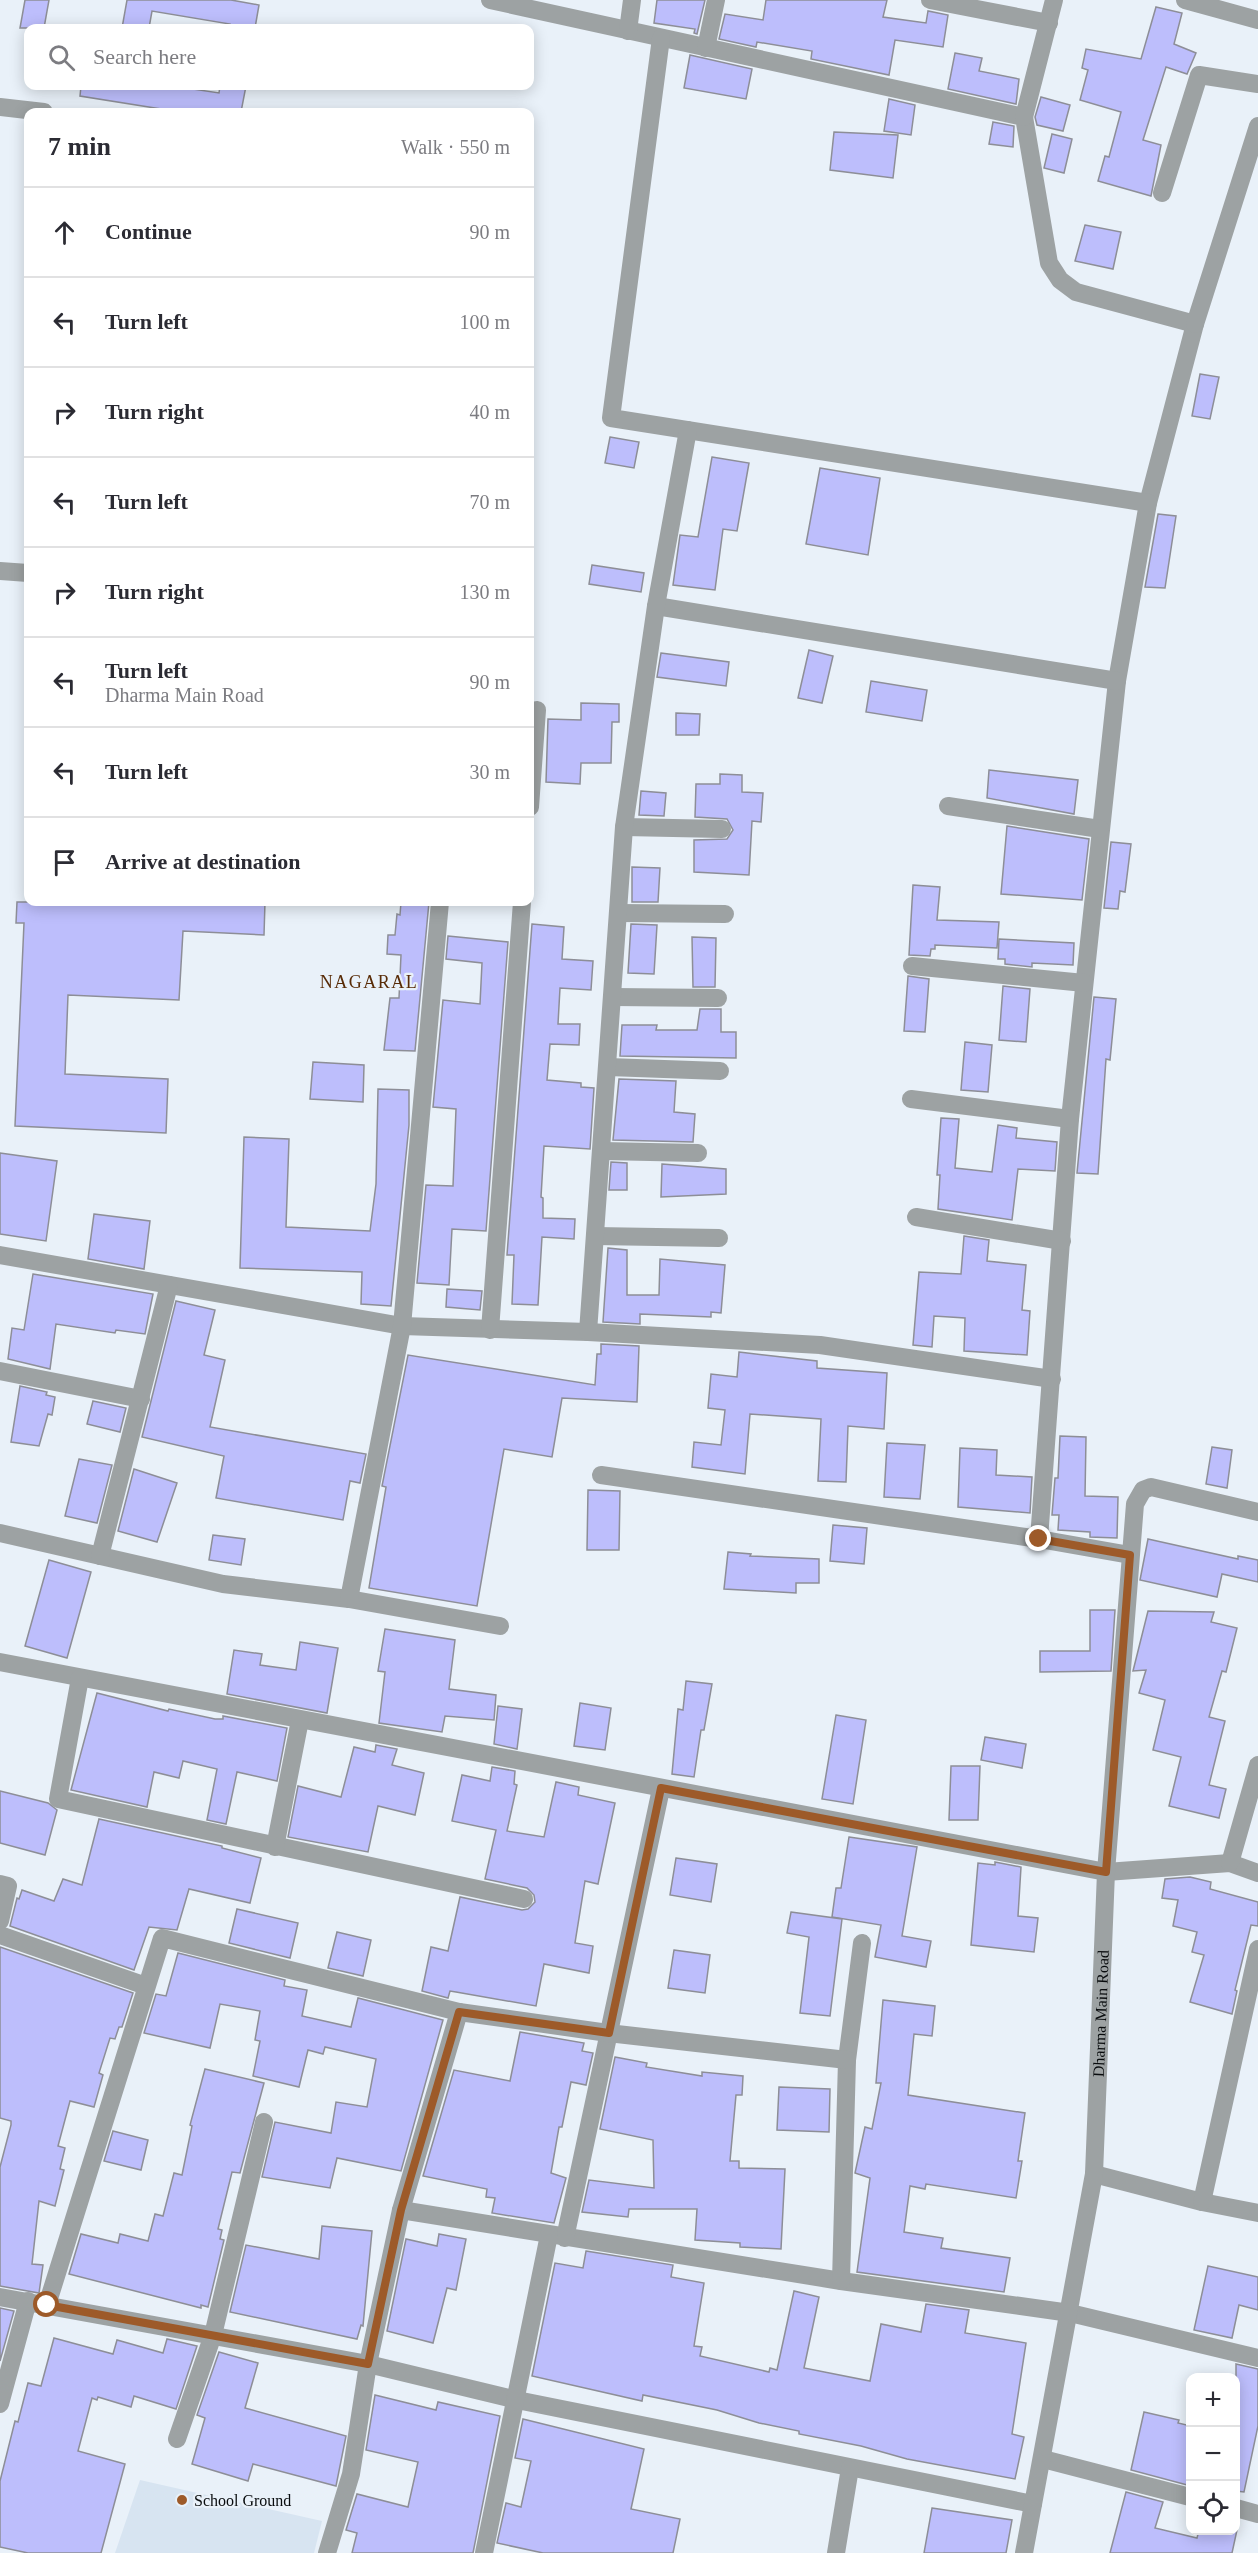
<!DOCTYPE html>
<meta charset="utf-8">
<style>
body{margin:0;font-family:"Times New Roman",serif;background:#f2f2f3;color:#2b2b33}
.controls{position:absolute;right:18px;bottom:18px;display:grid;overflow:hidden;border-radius:12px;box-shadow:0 3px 15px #0003}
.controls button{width:54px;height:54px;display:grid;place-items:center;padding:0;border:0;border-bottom:2px solid #e1e1e2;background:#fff;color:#2b2b33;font:30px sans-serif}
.stop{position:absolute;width:18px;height:18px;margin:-14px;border:4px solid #9d5a29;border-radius:50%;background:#fff}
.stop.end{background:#9d5a29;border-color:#fff;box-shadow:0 2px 6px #0008}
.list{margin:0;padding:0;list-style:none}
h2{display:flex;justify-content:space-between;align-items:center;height:78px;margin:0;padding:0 24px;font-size:26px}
h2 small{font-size:20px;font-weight:400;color:#7c7c81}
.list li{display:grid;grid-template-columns:39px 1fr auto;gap:18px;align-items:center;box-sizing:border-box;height:90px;padding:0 24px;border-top:2px solid #e1e1e2}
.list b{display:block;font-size:22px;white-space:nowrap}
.list p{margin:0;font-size:20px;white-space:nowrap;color:#7c7c81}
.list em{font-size:20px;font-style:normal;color:#7c7c81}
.icon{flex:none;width:33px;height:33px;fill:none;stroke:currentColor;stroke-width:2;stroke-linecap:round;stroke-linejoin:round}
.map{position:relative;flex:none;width:1258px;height:2553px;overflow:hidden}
.search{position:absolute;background:#fff;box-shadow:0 3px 15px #0003;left:24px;top:24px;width:510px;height:66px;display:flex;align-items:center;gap:15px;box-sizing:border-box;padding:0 21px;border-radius:12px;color:#7c7c81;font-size:22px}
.panel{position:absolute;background:#fff;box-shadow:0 3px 15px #0003;left:24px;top:108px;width:510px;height:798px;border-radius:12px}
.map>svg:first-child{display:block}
</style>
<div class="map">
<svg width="1258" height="2553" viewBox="0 0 1258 2553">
<rect width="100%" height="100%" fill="#e9f1f9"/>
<!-- built -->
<polygon fill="#d7e4f1" points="140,2480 322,2521 314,2553 115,2553"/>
<!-- building -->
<g fill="#bdbefc" stroke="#8d8e97" stroke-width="1.5">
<polygon points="25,0 49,0 44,28 20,28"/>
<polygon points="127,0 231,0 259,5 255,28 229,28 230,24 152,11 149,28 122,28"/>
<polygon points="657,0 705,0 697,34 694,33 695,29 654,23"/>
<polygon points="766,0 887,0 883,17 926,23 928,11 948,15 943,47 895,40 889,75 811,59 812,51 757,42 756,47 719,39 725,14 763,20"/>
<polygon points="1156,7 1182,13 1174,44 1196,53 1187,74 1166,67 1143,140 1161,145 1151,196 1098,181 1105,156 1109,157 1121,112 1080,100 1088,70 1082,68 1086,49 1141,59"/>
<polygon points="955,53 982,58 979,71 1019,79 1016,104 948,89"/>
<polygon points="690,55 752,69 746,99 684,88"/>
<polygon points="81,86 173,86 219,93 220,86 246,86 241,112 180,112 80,96"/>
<polygon points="1041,97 1070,105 1063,131 1037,125 1035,117"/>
<polygon points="889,99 915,105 911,135 884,131"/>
<polygon points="993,122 1014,126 1013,147 989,144"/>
<polygon points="834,132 898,135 893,178 830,170"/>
<polygon points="1052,134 1072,139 1064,173 1044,168"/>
<polygon points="1085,225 1121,232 1113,269 1075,261"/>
<polygon points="1200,374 1219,377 1210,419 1192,416"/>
<polygon points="610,437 639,442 634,468 605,463"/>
<polygon points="712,457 749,463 737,531 723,529 715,590 673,585 680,535 698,537"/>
<polygon points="820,468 880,478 868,555 806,544"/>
<polygon points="1158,514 1176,516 1165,588 1145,587"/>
<polygon points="592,565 644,573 641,592 589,584"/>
<polygon points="809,650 833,656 822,703 798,698"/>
<polygon points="661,653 729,662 726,686 657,677"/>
<polygon points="871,681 927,690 922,721 866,712"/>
<polygon points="581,703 619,704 619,722 612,722 611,763 581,763 580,784 546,782 548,719 581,720"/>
<polygon points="676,713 700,714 699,735 676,735"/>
<polygon points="989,770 1078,780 1074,814 987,798"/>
<polygon points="720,774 742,775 742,792 763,793 761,822 752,821 749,875 694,872 694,840 727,839 733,830 727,819 695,817 696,784 720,784"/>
<polygon points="641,791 666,793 664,816 639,815"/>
<polygon points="1007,826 1089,839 1082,900 1001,894"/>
<polygon points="1111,842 1131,844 1125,892 1120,891 1118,909 1104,908"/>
<polygon points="632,867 660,868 658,902 632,902"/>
<polygon points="913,885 940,887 937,920 999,922 997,948 935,945 935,949 931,949 930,956 909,955"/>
<polygon points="17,902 265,902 264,935 183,931 179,1000 68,995 65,1074 168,1079 166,1133 15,1126 24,923 16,923"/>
<polygon points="401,902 429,902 415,1051 384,1050 390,998 399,998 401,955 387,954 388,935 395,935 397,914 400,915"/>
<polygon points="532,924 564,927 562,959 593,961 591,990 560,988 558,1024 580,1024 579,1045 550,1044 547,1080 581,1083 581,1087 594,1088 590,1149 544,1146 541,1197 543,1198 543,1218 575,1219 574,1239 542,1237 538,1305 512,1304 514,1255 507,1255"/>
<polygon points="631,924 657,925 654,974 628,973"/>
<polygon points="448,936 508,942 486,1231 452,1229 449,1285 417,1283 426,1185 453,1186 456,1109 433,1107 443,1000 480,1004 482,963 446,959"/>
<polygon points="692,937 716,938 715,987 693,987"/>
<polygon points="999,939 1074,943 1073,965 1032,963 1032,967 1005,964 1005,959 998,959"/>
<polygon points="908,976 929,979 925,1032 904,1031"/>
<polygon points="1003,986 1030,989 1026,1042 999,1040"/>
<polygon points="1094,997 1116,999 1110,1060 1106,1059 1098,1174 1077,1173"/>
<polygon points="700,1009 721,1009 721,1032 736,1032 736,1058 620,1056 622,1025 657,1025 656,1030 697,1030"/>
<polygon points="965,1042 992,1045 988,1092 961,1090"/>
<polygon points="313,1062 364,1065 363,1102 310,1099"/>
<polygon points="619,1079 676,1081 674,1112 695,1114 693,1142 613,1140"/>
<polygon points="378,1089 409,1090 409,1125 391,1306 361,1304 362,1272 240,1268 244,1137 289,1139 286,1227 370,1231 376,1184"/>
<polygon points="941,1118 959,1119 955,1168 992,1172 998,1125 1017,1128 1016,1138 1057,1142 1055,1171 1018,1169 1012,1220 938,1209 940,1175 937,1175"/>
<polygon points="0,1153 57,1161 46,1241 0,1234"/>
<polygon points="611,1162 627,1163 627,1190 609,1190"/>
<polygon points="662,1164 726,1169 726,1194 661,1197"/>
<polygon points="94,1214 150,1221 144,1269 88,1259"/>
<polygon points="964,1236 989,1240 987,1261 1026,1265 1022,1310 1030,1311 1027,1355 964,1351 965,1318 934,1316 932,1347 913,1345 919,1272 961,1274"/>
<polygon points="608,1248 627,1250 627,1295 659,1295 660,1259 725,1265 721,1313 711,1312 711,1317 640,1314 640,1324 603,1322"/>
<polygon points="33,1274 153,1294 145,1334 116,1330 115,1333 56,1324 50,1369 8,1359 12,1328 24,1330"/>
<polygon points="447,1289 482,1291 480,1310 446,1307"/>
<polygon points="176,1301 215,1310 204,1355 225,1360 210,1427 366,1454 360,1483 350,1481 343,1520 216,1498 224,1456 142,1437"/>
<polygon points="601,1344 639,1346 637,1402 562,1398 552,1457 504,1449 477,1606 369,1588 386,1487 382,1486 408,1355 595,1385 597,1354 601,1354"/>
<polygon points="739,1352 817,1361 817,1368 887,1373 884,1429 848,1426 846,1482 818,1481 821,1419 750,1414 745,1474 692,1467 694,1442 721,1445 725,1410 708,1408 711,1374 737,1377"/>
<polygon points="20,1386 47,1392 46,1395 55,1397 52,1415 48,1414 39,1446 11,1442"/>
<polygon points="93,1401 126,1408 120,1432 87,1424"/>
<polygon points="1060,1436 1086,1437 1085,1496 1118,1497 1117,1538 1090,1537 1090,1532 1058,1530 1059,1515 1052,1515 1055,1478 1058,1478"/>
<polygon points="887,1443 925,1445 920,1499 884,1497"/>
<polygon points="1212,1447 1232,1450 1227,1488 1206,1484"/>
<polygon points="960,1448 997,1450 996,1475 1032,1477 1030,1513 958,1507"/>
<polygon points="79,1459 112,1465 97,1523 65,1516"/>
<polygon points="134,1469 177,1483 157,1542 118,1531"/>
<polygon points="588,1490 620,1491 619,1550 587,1550"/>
<polygon points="833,1525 867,1528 864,1564 830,1561"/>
<polygon points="213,1535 245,1539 241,1565 209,1560"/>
<polygon points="1148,1539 1238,1559 1238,1556 1258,1560 1258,1582 1222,1574 1217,1597 1140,1580"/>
<polygon points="728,1552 751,1554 750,1556 819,1559 819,1583 796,1583 796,1593 724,1589"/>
<polygon points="49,1560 91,1572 67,1658 25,1646"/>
<polygon points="1090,1610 1115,1610 1111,1671 1040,1672 1040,1651 1090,1651"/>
<polygon points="1148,1611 1214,1612 1211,1622 1237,1628 1226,1672 1222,1671 1209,1717 1225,1721 1209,1785 1226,1789 1219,1818 1169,1806 1181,1757 1153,1750 1165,1700 1139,1693 1146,1670 1133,1671"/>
<polygon points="385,1629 455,1640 449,1689 496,1695 494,1720 445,1716 442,1732 379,1723 385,1672 378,1671"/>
<polygon points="300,1642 338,1648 327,1713 227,1694 234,1650 262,1654 260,1665 296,1670"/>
<polygon points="686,1681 712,1684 704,1730 701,1730 694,1777 672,1774 678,1709 683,1710"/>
<polygon points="97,1693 168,1711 169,1709 215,1719 223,1719 223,1716 287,1728 277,1781 237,1772 226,1824 207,1820 217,1769 183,1761 179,1778 154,1772 147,1807 71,1790"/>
<polygon points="580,1703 611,1708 605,1750 574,1746"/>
<polygon points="498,1706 522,1709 517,1749 494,1744"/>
<polygon points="836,1715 866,1720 853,1804 822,1799"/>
<polygon points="985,1737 1026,1744 1022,1768 981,1760"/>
<polygon points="376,1745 397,1749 392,1765 424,1773 415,1815 378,1806 368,1852 288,1837 298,1786 341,1797 354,1747 375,1752"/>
<polygon points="951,1766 980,1766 978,1820 949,1820"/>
<polygon points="492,1767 515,1771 514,1784 517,1785 507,1831 544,1837 556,1782 579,1787 578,1795 615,1803 598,1884 585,1881 575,1943 593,1946 589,1973 544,1964 536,2006 456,1992 450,1991 448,1998 422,1991 431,1947 448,1951 460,1897 522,1910 528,1909 535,1902 534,1895 527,1888 485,1879 496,1830 452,1821 462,1775 490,1781"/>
<polygon points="0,1791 48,1803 57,1810 45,1855 0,1843"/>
<polygon points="99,1819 222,1846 222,1848 261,1858 250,1903 189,1889 177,1930 149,1927 134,1970 10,1926 17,1898 19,1899 22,1890 54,1901 63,1879 82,1885"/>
<polygon points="849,1837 917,1847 902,1936 931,1941 926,1967 875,1957 881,1925 832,1917 836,1888 841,1888"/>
<polygon points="676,1858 717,1864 711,1902 670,1895"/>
<polygon points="995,1862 1021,1867 1018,1916 1038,1918 1034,1952 971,1945 978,1863 995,1865"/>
<polygon points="1190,1877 1211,1882 1210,1889 1258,1902 1258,1926 1251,1925 1235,1990 1237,1991 1232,2014 1190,2002 1204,1955 1192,1952 1197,1932 1173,1926 1178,1900 1162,1898 1165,1879"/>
<polygon points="237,1909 298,1923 290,1958 229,1943"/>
<polygon points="791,1912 842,1919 830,2016 800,2013 809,1937 787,1933"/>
<polygon points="337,1932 371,1940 363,1976 328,1968"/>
<polygon points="0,1947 133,1993 122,2027 119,2027 115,2039 110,2038 99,2073 103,2075 94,2107 70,2101 58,2146 65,2148 60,2169 64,2170 55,2206 39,2201 32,2264 43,2265 39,2293 0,2286 0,2167 11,2125 11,2121 0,2118"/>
<polygon points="674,1950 710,1955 705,1993 668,1988"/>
<polygon points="178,1953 285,1980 284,1986 307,1990 302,2016 351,2027 358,1998 443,2020 401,2171 337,2158 330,2188 262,2177 275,2122 331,2133 336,2102 367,2107 376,2059 325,2047 323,2054 308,2050 299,2087 253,2076 260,2041 255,2040 260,2011 220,2004 210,2048 144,2033 156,1994 166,1996"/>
<polygon points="883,2000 935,2006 932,2036 914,2034 908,2095 1025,2113 1018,2161 1022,2161 1016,2198 926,2184 925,2189 910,2186 904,2232 943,2238 941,2248 1010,2258 1004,2292 857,2272 870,2178 855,2173 865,2127 872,2129 881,2083 876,2083"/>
<polygon points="520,2032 584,2043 582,2051 593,2053 586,2085 571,2082 562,2127 559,2127 551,2173 566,2178 554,2223 492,2213 495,2198 486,2197 487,2189 423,2176 454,2070 510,2081"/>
<polygon points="615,2057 647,2063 646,2067 702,2076 702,2072 743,2076 742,2095 736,2095 730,2161 739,2161 739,2168 785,2169 781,2249 740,2247 740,2243 695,2240 697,2209 629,2209 628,2217 582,2212 589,2180 654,2188 653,2140 600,2129"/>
<polygon points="205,2069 264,2083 240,2173 232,2172 218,2229 222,2230 220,2239 224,2240 208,2307 201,2305 201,2308 69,2274 81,2234 118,2243 120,2234 148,2241 155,2214 163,2216 174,2173 182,2175 192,2126 190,2125"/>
<polygon points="779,2087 830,2089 829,2132 777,2130"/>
<polygon points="113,2131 148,2140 141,2170 104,2161"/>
<polygon points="322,2226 372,2231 363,2326 361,2325 357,2339 230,2312 246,2245 319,2259"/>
<polygon points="439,2234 466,2239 456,2290 447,2288 433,2343 387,2331 406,2239 437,2246"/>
<polygon points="586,2251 673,2265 671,2277 704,2283 694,2346 702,2347 700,2356 769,2372 770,2368 777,2370 794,2291 819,2297 804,2368 870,2381 881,2324 921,2332 926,2304 969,2310 965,2333 1026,2343 1012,2434 1024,2437 1015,2479 907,2459 861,2446 799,2434 799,2431 759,2423 717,2410 643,2395 642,2401 532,2376 555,2263 583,2268"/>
<polygon points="1208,2266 1258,2277 1258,2310 1239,2305 1232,2338 1194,2330"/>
<polygon points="0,2308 14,2311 0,2361"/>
<polygon points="54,2338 113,2354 117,2340 163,2353 167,2339 197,2346 176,2409 134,2396 131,2407 98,2397 97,2400 92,2398 78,2451 125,2464 101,2553 28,2553 0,2547 0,2481 15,2421 18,2422 28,2383 41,2386"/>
<polygon points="219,2352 258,2363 245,2408 346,2436 336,2486 253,2464 248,2481 192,2464 205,2418 197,2415"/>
<polygon points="1236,2364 1258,2369 1258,2426 1244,2492 1236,2491"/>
<polygon points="375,2395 436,2410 438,2402 500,2416 473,2553 352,2553 357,2533 346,2530 357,2494 408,2507 418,2462 366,2450"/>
<polygon points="1144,2412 1179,2420 1178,2423 1191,2426 1191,2486 1131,2470"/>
<polygon points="523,2419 644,2449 631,2509 680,2519 673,2553 543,2553 497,2543 506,2503 521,2507 531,2461 515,2458"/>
<polygon points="1126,2492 1163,2502 1155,2528 1197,2538 1199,2530 1237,2530 1232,2553 1110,2553"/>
<polygon points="932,2508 1012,2520 1006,2553 924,2553"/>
</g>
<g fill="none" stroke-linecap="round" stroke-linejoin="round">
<!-- minor -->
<g stroke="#9da2a3" stroke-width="18">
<polyline points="490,0 1024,117 1049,263 1060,280 1076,292 1195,324 1148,503 1117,681 1070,1119 1039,1539"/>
<polyline points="930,0 1049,23"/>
<polyline points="1185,0 1258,20"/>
<polyline points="628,31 632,0"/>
<polyline points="661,38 611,418 1148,503"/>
<polyline points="706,48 716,0"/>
<polyline points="0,107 44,112"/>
<polyline points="1024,117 1054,0"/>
<polyline points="1162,193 1199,75 1258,84"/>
<polyline points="1195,324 1258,126"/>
<polyline points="0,571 28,573"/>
<polyline points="656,606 1117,681"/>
<polyline points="948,806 1100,829"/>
<polyline points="530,807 537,710"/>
<polyline points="624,827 722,829"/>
<polyline points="619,913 725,914"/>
<polyline points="912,966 1084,983"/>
<polyline points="613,997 718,998"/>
<polyline points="608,1067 720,1071"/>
<polyline points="911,1099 1070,1119"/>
<polyline points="602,1151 698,1153"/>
<polyline points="916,1217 1062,1241"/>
<polyline points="595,1236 719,1238"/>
<polyline points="0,1255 402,1326 588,1332 820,1345 1052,1379"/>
<polyline points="490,1330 522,902"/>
<polyline points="588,1332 624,827 656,606 688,430"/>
<polyline points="0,1371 141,1399"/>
<polyline points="601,1475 1039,1539 1130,1555"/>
<polyline points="0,1533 223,1584 349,1599 500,1626"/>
<polyline points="100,1556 169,1285"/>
<polyline points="349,1599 402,1326 440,902"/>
<polyline points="0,1662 1106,1872 1230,1863 1258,1873"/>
<polyline points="80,1678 58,1799 524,1899"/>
<polyline points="275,1847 300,1720"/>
<polyline points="1230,1863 1258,1765"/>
<polyline points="0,1884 8,1886 0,1921"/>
<polyline points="0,1935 146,1986"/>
<polyline points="1094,2174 1202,2202 1258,2213"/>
<polyline points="1202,2202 1258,1949"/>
<polyline points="401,2210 841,2281 1070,2313 1258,2358"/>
<polyline points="565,2238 661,1789"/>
<polyline points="841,2281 847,2060 862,1943"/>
<polyline points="0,2297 368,2364 517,2400 1033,2504"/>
<polyline points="47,2305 162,1938 459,2012 608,2033 847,2060"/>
<polyline points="0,2404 28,2301"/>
<polyline points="177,2439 213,2335 264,2122"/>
<polyline points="1043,2459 1190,2497"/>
<polyline points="1236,2508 1258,2514"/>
<polyline points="327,2553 351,2474 368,2364 401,2210 459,2012"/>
<polyline points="484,2553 549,2235"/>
<polyline points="836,2553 850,2468"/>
<path id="s1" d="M1024,2553L1094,2174L1106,1872L1135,1504L1143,1490L1151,1487L1258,1512"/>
</g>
</g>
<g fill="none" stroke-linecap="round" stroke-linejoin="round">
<!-- route -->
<polyline stroke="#9d5a29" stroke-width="8" points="47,2305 368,2364 401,2210 459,2012 609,2033 661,1788 1106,1872 1130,1555 1039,1539"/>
</g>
<!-- markers -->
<circle fill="#9d5a29" stroke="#e9f1f9" stroke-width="2" cx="182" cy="2500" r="6"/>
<g text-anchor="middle" stroke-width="4.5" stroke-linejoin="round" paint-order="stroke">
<!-- street labels -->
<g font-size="16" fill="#090c0e" stroke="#e9f1f9">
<text dy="6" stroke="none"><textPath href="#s1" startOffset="546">Dharma Main Road</textPath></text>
</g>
<!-- poi labels -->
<g font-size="16" fill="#090c0e" stroke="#e9f1f9" text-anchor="start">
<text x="194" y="2506">School Ground</text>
</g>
<!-- neighbourhood labels -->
<g font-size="18" letter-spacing="1.5" fill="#582b07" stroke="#e9f1f9">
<text x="369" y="988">NAGARAL</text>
</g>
</g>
</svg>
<div class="controls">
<button>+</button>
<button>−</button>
<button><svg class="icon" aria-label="locate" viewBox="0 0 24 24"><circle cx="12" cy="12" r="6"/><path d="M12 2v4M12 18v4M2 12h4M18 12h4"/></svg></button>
</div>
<div class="stop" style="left:47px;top:2305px"></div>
<div class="stop end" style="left:1039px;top:1539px"></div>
<div class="search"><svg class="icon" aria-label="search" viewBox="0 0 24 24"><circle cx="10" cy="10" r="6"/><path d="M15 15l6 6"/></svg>Search here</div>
<section class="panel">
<h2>7 min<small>Walk · 550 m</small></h2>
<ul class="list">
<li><svg class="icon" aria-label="ahead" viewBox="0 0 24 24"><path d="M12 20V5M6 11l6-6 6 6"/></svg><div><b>Continue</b></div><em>90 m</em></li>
<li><svg class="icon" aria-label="left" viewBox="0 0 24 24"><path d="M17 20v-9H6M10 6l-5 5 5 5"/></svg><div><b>Turn left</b></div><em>100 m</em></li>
<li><svg class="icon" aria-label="right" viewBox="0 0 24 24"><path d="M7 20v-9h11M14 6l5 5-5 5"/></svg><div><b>Turn right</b></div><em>40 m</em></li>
<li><svg class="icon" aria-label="left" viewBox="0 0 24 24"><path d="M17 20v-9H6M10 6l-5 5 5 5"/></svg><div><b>Turn left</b></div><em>70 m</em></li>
<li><svg class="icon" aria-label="right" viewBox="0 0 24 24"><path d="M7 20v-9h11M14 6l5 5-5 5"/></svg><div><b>Turn right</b></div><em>130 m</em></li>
<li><svg class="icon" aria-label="left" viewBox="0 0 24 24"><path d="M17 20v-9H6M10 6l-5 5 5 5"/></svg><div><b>Turn left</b><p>Dharma Main Road</p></div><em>90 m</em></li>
<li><svg class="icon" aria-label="left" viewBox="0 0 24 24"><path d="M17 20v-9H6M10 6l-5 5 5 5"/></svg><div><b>Turn left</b></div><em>30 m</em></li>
<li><svg class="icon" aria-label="arrive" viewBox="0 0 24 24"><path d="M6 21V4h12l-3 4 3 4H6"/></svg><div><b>Arrive at destination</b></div></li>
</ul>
</section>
</div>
